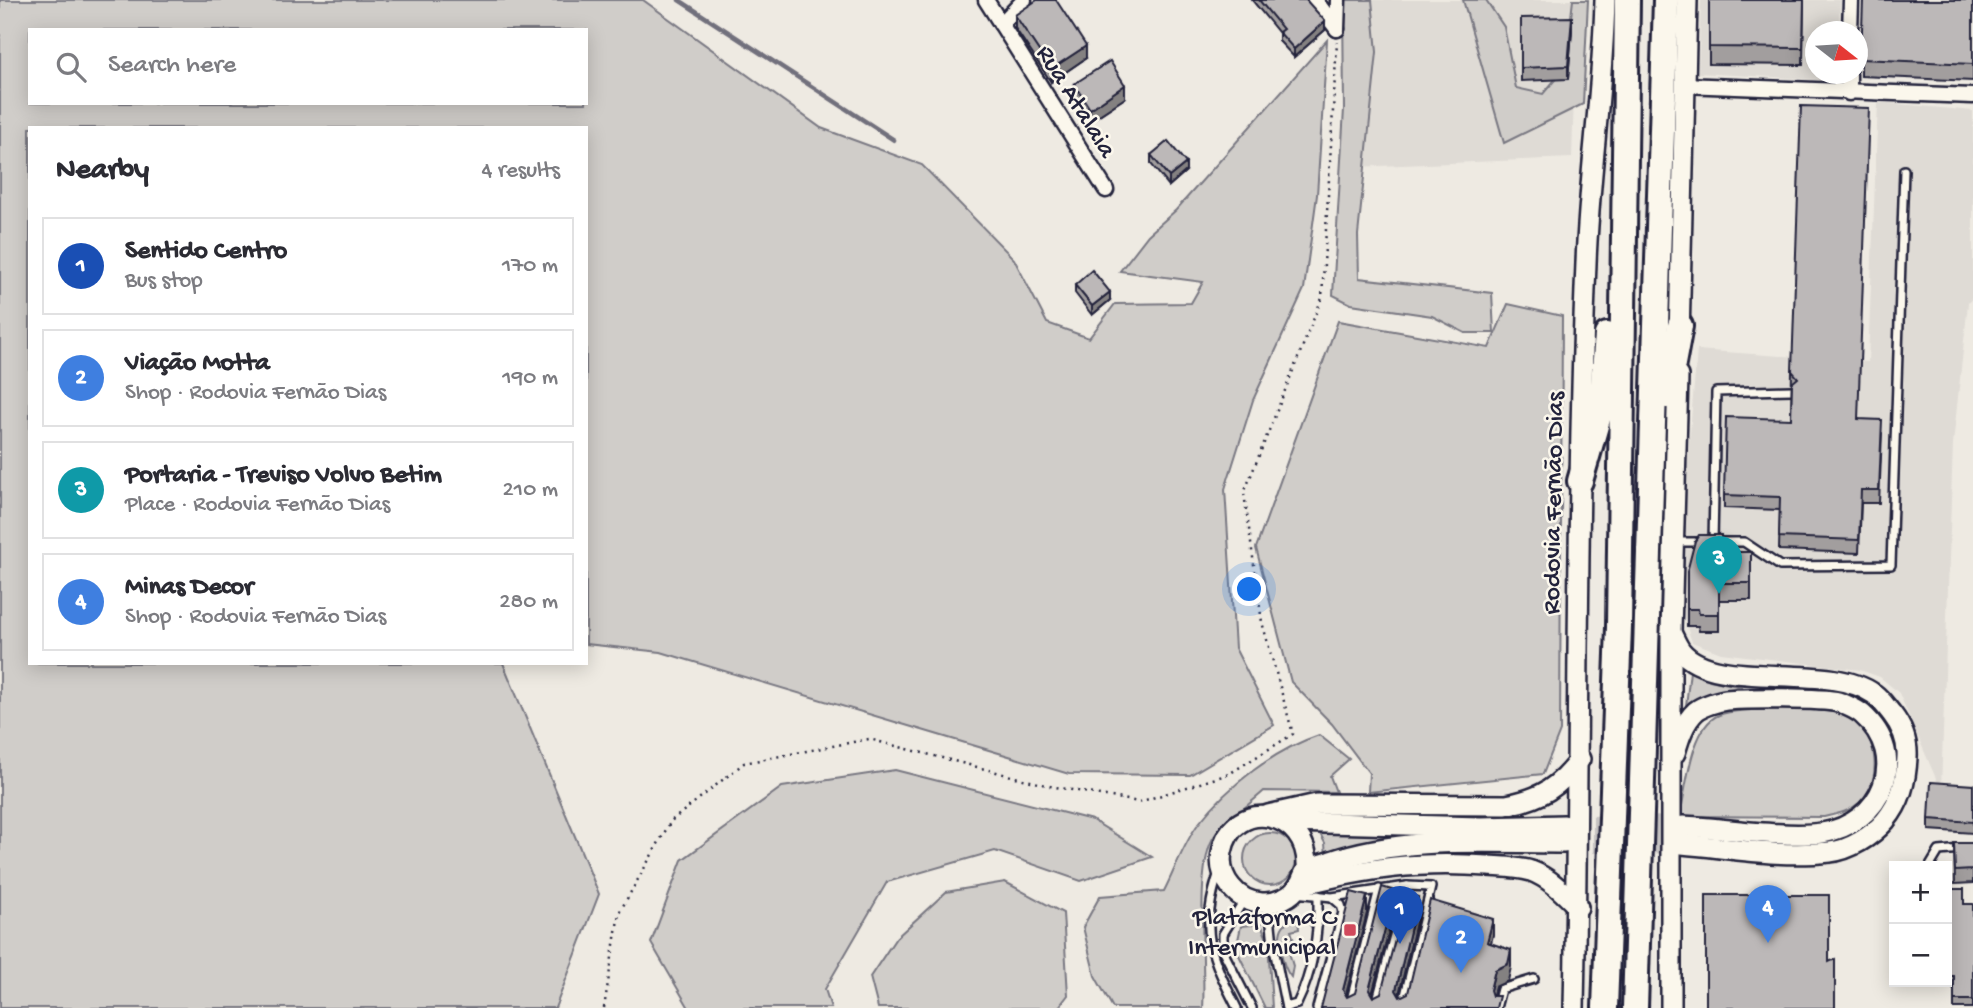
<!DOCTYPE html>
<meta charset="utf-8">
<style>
body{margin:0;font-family:"Gochi Hand",sans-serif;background:#f7f7f7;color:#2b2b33}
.controls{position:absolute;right:21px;bottom:21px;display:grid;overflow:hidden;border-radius:0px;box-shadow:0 4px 18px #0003}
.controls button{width:63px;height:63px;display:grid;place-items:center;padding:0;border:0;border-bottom:2px solid #e1e1e2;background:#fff;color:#2b2b33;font:35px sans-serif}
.compass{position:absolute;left:1805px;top:21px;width:63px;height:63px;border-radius:50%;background:#fff;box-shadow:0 4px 18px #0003;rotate:107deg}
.you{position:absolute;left:1250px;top:590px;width:24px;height:24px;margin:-18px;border:5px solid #fff;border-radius:50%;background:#1a73e8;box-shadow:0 0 0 10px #1a73e833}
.badge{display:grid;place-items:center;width:46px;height:46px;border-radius:50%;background:#d1495b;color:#fff;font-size:23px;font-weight:700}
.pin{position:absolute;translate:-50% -58px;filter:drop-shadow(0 2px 4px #0008)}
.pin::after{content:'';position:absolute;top:37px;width:24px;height:21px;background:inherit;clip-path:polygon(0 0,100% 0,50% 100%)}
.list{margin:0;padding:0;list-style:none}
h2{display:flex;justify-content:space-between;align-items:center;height:91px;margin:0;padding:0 28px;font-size:30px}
h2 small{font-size:23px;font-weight:400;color:#7c7c81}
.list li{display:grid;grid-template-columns:46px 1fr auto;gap:21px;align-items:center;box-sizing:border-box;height:98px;margin:0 14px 14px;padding:0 14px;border:2px solid #e1e1e2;border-radius:0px}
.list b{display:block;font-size:26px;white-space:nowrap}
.list p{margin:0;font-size:23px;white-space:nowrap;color:#7c7c81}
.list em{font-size:23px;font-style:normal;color:#7c7c81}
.icon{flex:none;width:38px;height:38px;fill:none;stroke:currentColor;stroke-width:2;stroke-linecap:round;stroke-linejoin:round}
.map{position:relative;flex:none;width:1973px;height:1008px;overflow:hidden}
.search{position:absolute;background:#fff;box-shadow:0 4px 18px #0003;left:28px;top:28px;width:560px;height:77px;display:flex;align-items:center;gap:18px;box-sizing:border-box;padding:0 24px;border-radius:0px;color:#7c7c81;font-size:26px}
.panel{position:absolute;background:#fff;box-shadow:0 4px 18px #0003;left:28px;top:126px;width:560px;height:539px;border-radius:0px}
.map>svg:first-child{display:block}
</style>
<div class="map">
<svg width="1973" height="1008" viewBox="0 0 1973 1008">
<rect width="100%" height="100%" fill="#eeeae2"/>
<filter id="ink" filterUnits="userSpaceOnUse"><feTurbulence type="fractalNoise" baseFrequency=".0143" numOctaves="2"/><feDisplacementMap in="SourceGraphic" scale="14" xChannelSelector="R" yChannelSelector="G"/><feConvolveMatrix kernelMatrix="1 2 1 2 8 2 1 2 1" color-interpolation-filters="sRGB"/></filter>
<g filter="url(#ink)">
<!-- built -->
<g fill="#dfdbd5">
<polygon points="1354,0 1577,0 1572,158 1354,167"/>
<polygon points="1701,0 1840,0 1839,31 1815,32 1815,74 1839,74 1839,81 1698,73"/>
<polygon points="1878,102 1973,111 1973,297 1968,303 1953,444 1941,790 1899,693 1880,677 1860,670 1721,653 1692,642 1676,595 1697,350 1868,362"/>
</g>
<!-- green -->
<g fill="#d0cdc9" stroke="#797882" stroke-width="2" fill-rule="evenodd">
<path d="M0,0H643L821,128L922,165L1014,259L1047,323L1089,338L1115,304L1191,303L1203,282L1120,271L1148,235L1176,210L1327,40L1317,195L1304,289L1253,400L1225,489L1235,648L1274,725L1190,775L1069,774L661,652L586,644V128H30V663H503L599,894L555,1008H0ZM30,30H586V103H30Z"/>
<polygon points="1343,0 1372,0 1377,52 1358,235 1359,278 1492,293 1494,333 1465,333 1432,316 1351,304 1333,295 1344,109"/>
<polygon points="1463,0 1486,0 1504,27 1516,88 1543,94 1565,68 1573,0 1588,0 1583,104 1504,143"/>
<polygon points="1508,304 1562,316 1560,731 1543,774 1368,792 1369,773 1332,724 1291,682 1256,548 1338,321 1489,348"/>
<polygon points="1690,671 1710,680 1742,687 1723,690 1686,706"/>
<path d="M1752,710C1777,710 1834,705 1854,720C1879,740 1882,781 1859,803C1849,812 1836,814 1824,817L1680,816C1686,789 1691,726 1719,715C1728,711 1741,711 1752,710Z"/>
<path d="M1319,735L1349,759L1330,776L1336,792L1264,791C1249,805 1228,819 1215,835C1194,863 1206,969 1203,1008H1113L1095,976L1083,927L1100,896L1164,891C1175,870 1184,842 1199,823C1228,786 1274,750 1319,735Z"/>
<polygon points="895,770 1092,820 1152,857 1081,881 995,851 887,882 825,989 831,1008 689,1008 651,943 682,860 782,787"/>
<polygon points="1317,828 1406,834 1366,842 1326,856 1325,843"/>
<circle cx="1270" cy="859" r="26"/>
<polygon points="1005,882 1063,913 1068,995 1058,1008 878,1008 870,977 896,938 946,892"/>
<path d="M1311,913L1315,915V926L1312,929L1307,918L1298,920L1299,929L1291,931L1294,940L1286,942L1293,966L1291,977C1283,968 1274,934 1285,924C1291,919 1303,916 1311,913Z"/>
<polygon points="1261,924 1268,941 1272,1008 1265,1008 1236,949 1241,926"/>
</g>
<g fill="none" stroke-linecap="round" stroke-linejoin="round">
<!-- stream -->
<polyline stroke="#716f7c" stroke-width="4.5" points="679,0 894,140"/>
<!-- secondary-tunnel -->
<g stroke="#c5c2c1" stroke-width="19" stroke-dasharray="19 10" stroke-linecap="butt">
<polyline points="1564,825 1683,826"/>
<polyline points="1564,843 1682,844"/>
</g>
<!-- lane casing -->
<g stroke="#22223b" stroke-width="12">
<g id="lane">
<polyline points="1674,542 1744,542 1780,566 1891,565 1904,170"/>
<polyline points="1713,542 1716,392 1792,390"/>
<polyline points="1930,866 1939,851 1973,848"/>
<path d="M1219,872C1199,931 1210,955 1237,1008"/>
<polyline points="1295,893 1332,897 1407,886 1431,887 1402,1008"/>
<polyline points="1244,900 1223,934 1223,951 1252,1008"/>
<polyline points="1269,905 1273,944 1286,1008"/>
<path d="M1286,1007L1297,1004C1314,969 1319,933 1318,895"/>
<polyline points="1317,1008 1343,912 1341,905 1333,898"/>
<polyline points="1349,1008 1379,889"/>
<polyline points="1375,1008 1407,886"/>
<polyline points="1496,1008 1501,989 1534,979"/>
</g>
</g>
<!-- street casing -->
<g stroke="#22223b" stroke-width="19">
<g id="street">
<polyline points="986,0 1106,190"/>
<polyline points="1315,0 1337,29"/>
<polyline points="1001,24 1024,0"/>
<polyline points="1337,29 1338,0"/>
<polyline points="1850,32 1851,0"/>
<polyline points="1683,85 1973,96"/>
<polyline points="1849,93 1849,74"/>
</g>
</g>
<!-- secondary casing -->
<g stroke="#22223b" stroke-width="24">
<g id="secondary">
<polyline points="1679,339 1687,0"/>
<path d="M1671,633C1674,638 1677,646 1681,651C1716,693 1827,660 1874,694C1881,699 1886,707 1892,714C1902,727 1908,740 1907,757C1906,781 1901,802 1885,821C1872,836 1850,850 1830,852C1782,858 1730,848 1682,844"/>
<path d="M1675,753C1679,739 1684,722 1696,711C1702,706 1718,701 1726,700C1744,698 1823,698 1838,702C1845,704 1857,710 1862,714C1911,757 1882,824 1822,833C1785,838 1723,828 1683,826"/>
<path d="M1268,815L1317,804L1506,805C1541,799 1559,787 1580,759"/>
<polyline points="1287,822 1481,827 1564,825"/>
<path d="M1307,870C1311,809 1232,796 1222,852C1217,877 1237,902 1262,903C1276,904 1292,897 1299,885C1302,881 1303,875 1306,871C1311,866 1324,864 1331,861C1404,836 1487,843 1564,843"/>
<path d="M1300,885C1368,868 1417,861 1488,866C1501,867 1518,867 1531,871C1550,878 1564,893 1578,907"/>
<path d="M1574,1008C1579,760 1576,511 1586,263C1589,175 1603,88 1605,0"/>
<polyline points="1671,1008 1671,632 1678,376"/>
</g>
</g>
<!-- highway casing -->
<g stroke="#22223b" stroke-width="30">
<g id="highway">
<polyline points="1667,396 1680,326"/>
<polyline points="1580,481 1601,408 1607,335"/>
<polyline points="1605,1008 1619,627 1627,0"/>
<polyline points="1635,1008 1666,0"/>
</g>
</g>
<!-- path -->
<polyline stroke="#22223b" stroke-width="2.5" stroke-dasharray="2 5" stroke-linecap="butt" points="604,1008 619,913 671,821 744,763 869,739 1050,786 1139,802 1229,774 1293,734 1262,622 1244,493 1322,298 1337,42"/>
<!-- lane -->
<use href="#lane" stroke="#fbf7ec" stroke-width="7"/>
<!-- street -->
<use href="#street" stroke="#fbf7ec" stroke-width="14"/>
<!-- secondary -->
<use href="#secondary" stroke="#fbf7ec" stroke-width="19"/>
<!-- highway -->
<use href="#highway" stroke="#fbf7ec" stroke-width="24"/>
</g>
<!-- wall -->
<g fill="#a29e9e" stroke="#22223b" stroke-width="2">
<polygon points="1252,0 1306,0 1325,30 1294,57 1279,41 1279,33"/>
<polygon points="1709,0 1804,0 1803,65 1709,64"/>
<polygon points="1973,0 1973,81 1861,76 1861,59"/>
<polygon points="1015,15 1086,58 1051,82 1015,28"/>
<polygon points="1521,18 1572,30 1568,79 1521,81"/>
<polygon points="1074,84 1125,98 1090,121 1074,97"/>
<polygon points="1151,155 1186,171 1169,186 1151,164"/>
<polygon points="1075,285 1110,300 1092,315 1075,293"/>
<polygon points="1792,371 1859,419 1882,433 1879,503 1861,503 1859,553 1779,550 1780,510 1724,508 1724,495 1791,419"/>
<polygon points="1751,552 1751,600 1719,600 1719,631 1699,631 1698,626 1687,626 1687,572"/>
<polygon points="1973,785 1973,833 1929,830 1929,819"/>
<polygon points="1954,843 1973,843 1973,883 1955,884"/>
<polygon points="1947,889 1964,904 1973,904 1973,1008 1954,1008 1954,988 1938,988 1938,982 1947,982"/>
</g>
<!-- shaded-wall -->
<g fill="#848181" stroke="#22223b" stroke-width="2">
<polygon points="1572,17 1572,30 1568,79 1568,66"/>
<polygon points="1325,21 1325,30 1294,57 1294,49"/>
<polygon points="1086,46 1086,58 1051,82 1051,69"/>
<polygon points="1125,85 1125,98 1090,121 1090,109"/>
<polygon points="1186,163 1186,171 1169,186 1169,177"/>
<polygon points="1110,292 1110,300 1092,315 1092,306"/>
<polygon points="1395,891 1395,908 1369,1006 1369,990"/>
<polygon points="1367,896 1367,913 1343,1006 1343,990"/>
<polygon points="1418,897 1418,914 1396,1007 1396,990"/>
<polygon points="1493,919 1493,935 1487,959 1487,942"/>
<polygon points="1511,950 1511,967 1508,981 1495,987 1490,1006 1490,990 1495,970"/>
</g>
<!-- building -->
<g fill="#bcb8b8" stroke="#22223b" stroke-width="2">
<polygon points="1037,0 1056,0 1086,46 1051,69 1015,15"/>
<polygon points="1259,0 1306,0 1325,21 1294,49 1279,32 1283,29"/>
<polygon points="1709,0 1804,0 1803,48 1709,47"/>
<polygon points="1863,0 1973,0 1973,64 1861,59"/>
<polygon points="1572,17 1568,66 1521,68 1521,18"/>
<polygon points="1110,61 1125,85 1090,109 1074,84"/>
<polygon points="1801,106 1869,108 1858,419 1882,420 1879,490 1861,490 1859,540 1779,537 1780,497 1724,495 1726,417 1791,419 1792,383 1798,378 1792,371"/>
<polygon points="1168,141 1186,163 1169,177 1151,155"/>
<polygon points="1092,270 1110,292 1092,306 1075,285"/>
<polygon points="1699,535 1721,535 1721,552 1751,552 1751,583 1719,583 1719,614 1699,614 1698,609 1687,609 1687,572 1695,541"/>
<polygon points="1931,782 1973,785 1973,822 1929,819"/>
<polygon points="1954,843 1973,843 1973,870 1955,871"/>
<polygon points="1382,887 1395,891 1369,990 1373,997 1381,993 1407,894 1418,897 1396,990 1400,997 1408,993 1430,900 1493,919 1487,942 1511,950 1508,964 1495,970 1490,990 1492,996 1499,996 1496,1008 1321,1008 1351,892 1367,896 1343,990 1347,997 1355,993"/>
<polygon points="1947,889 1964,889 1964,904 1973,904 1973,1000 1954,1000 1954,976 1947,976"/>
<polygon points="1706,895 1829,895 1829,962 1835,959 1835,1008 1706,1008"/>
</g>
</g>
<!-- markers -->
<rect fill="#d1495b" stroke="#fbf7ec" stroke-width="2.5" x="1343" y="923" width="14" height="14" rx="3.5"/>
<g text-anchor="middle" stroke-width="5" stroke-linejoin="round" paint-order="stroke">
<!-- street labels -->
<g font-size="26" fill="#22223b" stroke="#fbf7ec">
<text transform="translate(1078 100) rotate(58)" y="9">Rua Atalaia</text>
<text transform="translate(1551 503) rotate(-89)" y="9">Rodovia Fernão Dias</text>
</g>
<!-- poi labels -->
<g font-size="26" fill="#22223b" stroke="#fbf7ec" text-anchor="end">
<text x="1336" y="924">Plataforma C<tspan x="1336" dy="30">Intermunicipal</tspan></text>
</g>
</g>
</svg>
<div class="controls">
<button>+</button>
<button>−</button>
</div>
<svg class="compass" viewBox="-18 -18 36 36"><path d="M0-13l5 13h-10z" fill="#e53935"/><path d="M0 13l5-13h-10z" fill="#7c7c81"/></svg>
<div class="you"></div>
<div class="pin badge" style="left:1400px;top:944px;background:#1a4fb4">1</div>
<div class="pin badge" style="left:1461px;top:973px;background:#3f7fe0">2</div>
<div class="pin badge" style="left:1719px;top:594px;background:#0f9aa8">3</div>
<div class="pin badge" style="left:1768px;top:943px;background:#3f7fe0">4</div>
<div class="search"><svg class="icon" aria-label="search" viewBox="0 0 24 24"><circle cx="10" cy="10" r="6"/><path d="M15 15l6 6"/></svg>Search here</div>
<section class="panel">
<h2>Nearby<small>4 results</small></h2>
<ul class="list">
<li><span class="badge" style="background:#1a4fb4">1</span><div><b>Sentido Centro</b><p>Bus stop</p></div><em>170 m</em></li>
<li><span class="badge" style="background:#3f7fe0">2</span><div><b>Viação Motta</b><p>Shop · Rodovia Fernão Dias</p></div><em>190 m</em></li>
<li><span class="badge" style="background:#0f9aa8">3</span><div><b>Portaria - Treviso Volvo Betim</b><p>Place · Rodovia Fernão Dias</p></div><em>210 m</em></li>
<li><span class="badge" style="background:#3f7fe0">4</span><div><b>Minas Decor</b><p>Shop · Rodovia Fernão Dias</p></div><em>280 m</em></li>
</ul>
</section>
</div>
